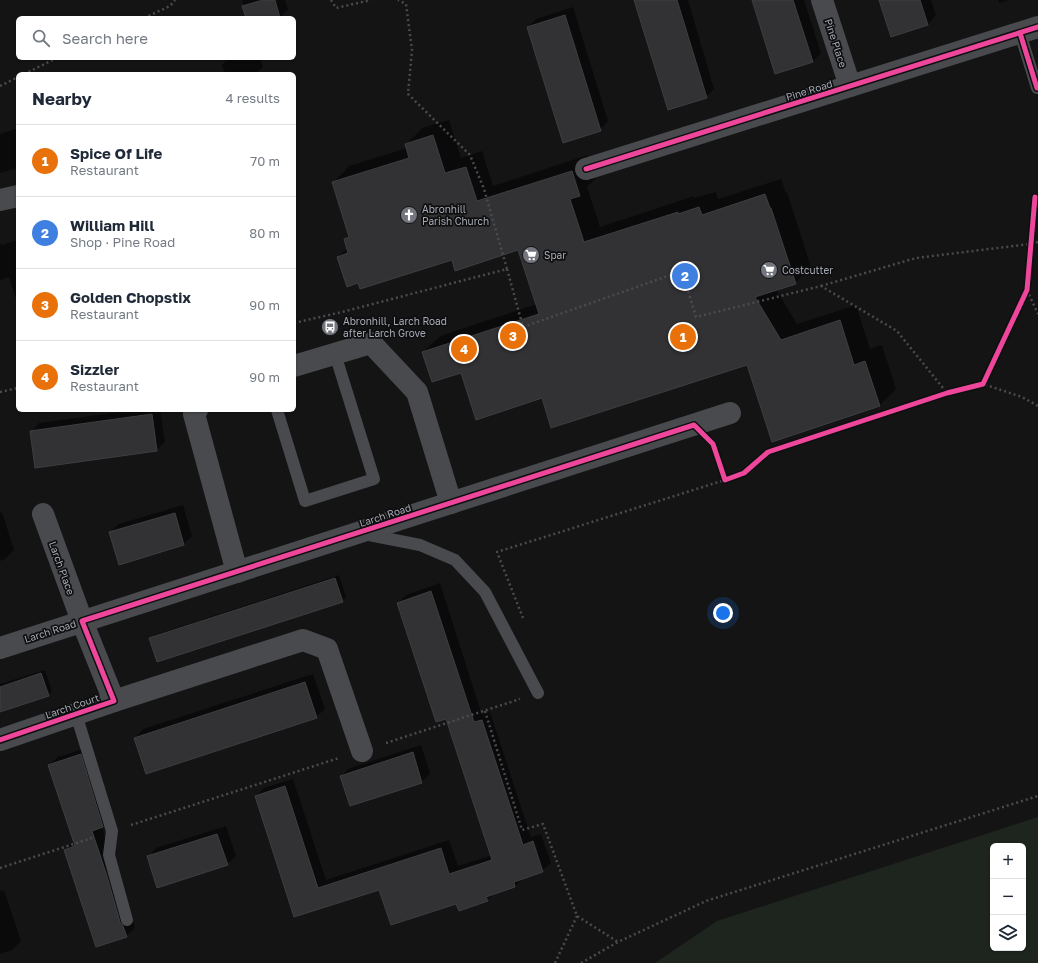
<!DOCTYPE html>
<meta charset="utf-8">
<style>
body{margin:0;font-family:"Golos Text",sans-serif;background:#f2f2f3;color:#1f2937}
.controls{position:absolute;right:12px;bottom:12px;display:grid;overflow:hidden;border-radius:6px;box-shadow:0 1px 3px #0004}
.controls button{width:36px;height:36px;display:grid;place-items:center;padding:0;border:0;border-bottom:1px solid #e0e1e3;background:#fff;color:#1f2937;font:20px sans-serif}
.you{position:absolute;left:723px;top:613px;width:14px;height:14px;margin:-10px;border:3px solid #fff;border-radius:50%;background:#1a73e8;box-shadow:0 0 0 6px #1a73e833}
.badge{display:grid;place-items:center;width:26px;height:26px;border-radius:50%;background:#73767e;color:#fff;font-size:13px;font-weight:700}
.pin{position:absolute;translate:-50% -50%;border:2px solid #fff;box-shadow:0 1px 4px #0006}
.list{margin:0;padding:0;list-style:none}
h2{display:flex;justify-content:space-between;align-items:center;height:52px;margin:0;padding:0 16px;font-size:17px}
h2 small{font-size:13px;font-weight:400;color:#747a83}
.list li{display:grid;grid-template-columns:26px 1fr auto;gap:12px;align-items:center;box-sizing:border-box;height:72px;padding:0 16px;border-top:1px solid #e0e1e3}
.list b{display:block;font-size:15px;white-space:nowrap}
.list p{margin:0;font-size:13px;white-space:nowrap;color:#747a83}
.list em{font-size:13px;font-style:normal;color:#747a83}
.icon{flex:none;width:22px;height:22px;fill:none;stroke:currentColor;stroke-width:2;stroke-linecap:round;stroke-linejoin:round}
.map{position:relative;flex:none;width:1038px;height:963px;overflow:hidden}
.search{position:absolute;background:#fff;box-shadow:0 1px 3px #0004;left:16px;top:16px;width:280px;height:44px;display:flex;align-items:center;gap:10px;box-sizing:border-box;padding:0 14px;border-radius:6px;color:#747a83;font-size:15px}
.panel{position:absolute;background:#fff;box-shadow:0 1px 3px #0004;left:16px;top:72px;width:280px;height:340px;border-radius:6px}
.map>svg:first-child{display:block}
</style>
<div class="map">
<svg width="1038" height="963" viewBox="0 0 1038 963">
<rect width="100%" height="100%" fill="#141415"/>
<!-- green -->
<path fill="#1e251f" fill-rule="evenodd" d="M1038,817V963H655L717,921ZM993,846H1023V948H993Z"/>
<!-- shadow -->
<g fill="#0007">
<polygon points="242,0 285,0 288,9 281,16 281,18 247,18"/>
<polygon points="635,0 688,0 714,89 706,97"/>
<polygon points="753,0 804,0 821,53 813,61"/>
<polygon points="881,0 931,0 936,15 928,24 892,35"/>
<polygon points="998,0 1009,0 999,3"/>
<polygon points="573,7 608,121 600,130 528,27 536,19"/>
<polygon points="229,58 260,58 263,67 255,74 225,74 222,65"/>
<polygon points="449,120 461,158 482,151 493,186 588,155 596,178 587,187 600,227 694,196 694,198 716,192 718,199 781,179 786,193 787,192 811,267 795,283 776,289 797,324 856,305 870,349 882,345 896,389 879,406 748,364 542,397 423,352 440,336 537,304 519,249 452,258 359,281 338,257 348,248 345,239 349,234 333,183 349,166 407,148 406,145 422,128"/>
<polygon points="18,128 18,168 0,173 0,134"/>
<polygon points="18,240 18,305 9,277 0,280 0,241 1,245"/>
<polygon points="134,410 160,410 165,442 156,450 31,432 39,423"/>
<polygon points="183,505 192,536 184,544 119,563 110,532 119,524"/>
<polygon points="2,512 14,550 5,559 0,561 0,513"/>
<polygon points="339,575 346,597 342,601 151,639 155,635"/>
<polygon points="440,583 482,715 490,712 531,837 541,834 551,863 542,871 523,878 515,886 495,893 487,900 457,902 380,888 295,916 256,796 264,788 293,779 326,880 449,840 458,866 492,855 447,717 398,603 406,595"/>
<polygon points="45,670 52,691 48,695 0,711 0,684"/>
<polygon points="313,674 325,709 316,717 135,738 143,729"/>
<polygon points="421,745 430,773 422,782 351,805 341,776 350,768"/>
<polygon points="89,747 111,818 102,827 135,928 126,936 65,850 74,841 49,765 58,757"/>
<polygon points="226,826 236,856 227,864 148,857 156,848"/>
<polygon points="4,890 21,941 12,950 0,954 0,891"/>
</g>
<!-- building -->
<g fill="#323234" stroke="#3d3e41">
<polygon points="263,0 275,0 280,18 246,18 242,6"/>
<polygon points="634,0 677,0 707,98 668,110"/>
<polygon points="752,0 793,0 813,62 775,74"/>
<polygon points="879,0 920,0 928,25 891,37"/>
<polygon points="565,15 601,131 563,143 527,27"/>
<polygon points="433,135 445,173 466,167 477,201 572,171 580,196 570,199 584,242 678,212 678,214 699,207 702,215 765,194 770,208 771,208 796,284 755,297 781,340 840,320 854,365 865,361 880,406 772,442 747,365 551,428 542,398 476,420 461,373 432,382 422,352 539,314 518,250 455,271 452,260 360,289 358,283 347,287 337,257 348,253 344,239 349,237 332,182 409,158 405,144"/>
<polygon points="152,414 157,451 35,468 30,431"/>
<polygon points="175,513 184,545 119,565 109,532"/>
<polygon points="335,578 343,602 157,662 149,638"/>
<polygon points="431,591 474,722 482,720 523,845 533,841 543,872 514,882 515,887 486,897 488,901 459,911 456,904 391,925 379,890 294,917 255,796 285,786 318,888 441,848 449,874 492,860 446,719 436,722 397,603"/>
<polygon points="41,673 49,696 0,712 0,687"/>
<polygon points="305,682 317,718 146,774 134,738"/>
<polygon points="413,752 422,783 350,806 340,776"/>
<polygon points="81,754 103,827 92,831 107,876 120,922 123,926 127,937 96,947 64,850 75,846 48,765"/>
<polygon points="217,834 228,865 157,888 147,856"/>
</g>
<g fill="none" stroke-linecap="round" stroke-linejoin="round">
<!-- path -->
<g stroke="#4a4b4f" stroke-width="2.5" stroke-dasharray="2 3" stroke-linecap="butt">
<polyline points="331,0 336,8 371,0"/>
<polyline points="144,18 170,6 175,0"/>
<polyline points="24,74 57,58"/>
<polyline points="0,86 18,77"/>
<polyline points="507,269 523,327 682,271 696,317 821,286 897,331 947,393"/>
<polyline points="821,286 916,258 1030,244 1038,242"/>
<polyline points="1027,290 1038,314"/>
<polyline points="294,323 342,312 507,269 484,189 470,155 408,94 412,50 406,4 398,0"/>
<polyline points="983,384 1027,290 1035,197"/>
<polyline points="0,392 18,388"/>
<polyline points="713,444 725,480"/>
<polyline points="523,618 497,552 725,480 744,473 768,452 947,393 983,384 1022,397 1038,406"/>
<polyline points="485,711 522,830 543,824 577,916 618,942"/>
<polyline points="386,743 520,699"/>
<polyline points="131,825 339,758"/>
<polyline points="0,868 92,838"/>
<polyline points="555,963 577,916"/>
<polyline points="581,963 618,942 706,901 1038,796"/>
</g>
<!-- lane -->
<g stroke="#494a4d" stroke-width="12">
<polyline points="1020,33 1037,88"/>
<polyline points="277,410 305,501 374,479 335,354"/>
<polyline points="364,534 420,545 455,560 485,592 538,693"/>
<polyline points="76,714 112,831 109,855 127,920"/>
</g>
<!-- street -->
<g stroke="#494a4d" stroke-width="22">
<polyline points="822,0 850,86"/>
<polyline points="586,169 1038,27"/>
<polyline points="0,200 18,196"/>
<polyline points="294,366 371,343 417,392 451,503"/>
<polyline points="197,410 194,414 237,572"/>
<polyline points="43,514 82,621 114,701"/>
<polyline points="0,648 730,413"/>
<polyline points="0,740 114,701 303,640 327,649 362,751"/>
</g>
<!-- cycleway casing -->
<g stroke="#0f0f10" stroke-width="8">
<g id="cycleway">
<polyline points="1020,33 1037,88"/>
<polyline points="586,169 1038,27"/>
<polyline points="0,740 114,701 82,621 694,425 713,444 725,480 744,473 768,452 947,393 983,384 1027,290 1035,197"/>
</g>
</g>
<!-- cycleway -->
<use href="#cycleway" stroke="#ed469a" stroke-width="5"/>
</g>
<!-- icons -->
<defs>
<g id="church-disc" transform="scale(0.9)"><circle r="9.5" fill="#73767e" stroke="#0f0f10"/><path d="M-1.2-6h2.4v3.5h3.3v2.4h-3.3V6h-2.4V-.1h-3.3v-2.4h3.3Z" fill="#fff"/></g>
<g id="supermarket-disc" transform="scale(0.9)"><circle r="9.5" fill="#73767e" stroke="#0f0f10"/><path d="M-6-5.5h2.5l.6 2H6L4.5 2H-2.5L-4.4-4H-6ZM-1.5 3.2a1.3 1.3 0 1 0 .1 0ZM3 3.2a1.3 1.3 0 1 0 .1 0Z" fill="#fff"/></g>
<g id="bus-disc" transform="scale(0.9)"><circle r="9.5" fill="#73767e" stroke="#0f0f10"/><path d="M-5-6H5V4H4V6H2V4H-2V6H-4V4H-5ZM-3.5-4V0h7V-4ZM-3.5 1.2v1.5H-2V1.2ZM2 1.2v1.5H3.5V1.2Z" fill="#fff"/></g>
</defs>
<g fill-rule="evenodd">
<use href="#church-disc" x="409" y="215"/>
<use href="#supermarket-disc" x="531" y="255"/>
<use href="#supermarket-disc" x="769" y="270"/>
<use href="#bus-disc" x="330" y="327"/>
</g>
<g text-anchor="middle" stroke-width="3.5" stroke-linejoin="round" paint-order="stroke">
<!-- street labels -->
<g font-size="10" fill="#a6aab6" stroke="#0f0f10">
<text transform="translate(836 43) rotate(72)" y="4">Pine Place</text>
<text transform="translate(809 90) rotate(-17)" y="4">Pine Road</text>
<text transform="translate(385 515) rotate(-18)" y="4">Larch Road</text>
<text transform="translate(62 568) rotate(70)" y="4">Larch Place</text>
<text transform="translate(50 631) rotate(-18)" y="4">Larch Road</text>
<text transform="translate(72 706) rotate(-19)" y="4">Larch Court</text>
</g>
<!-- poi labels -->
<g font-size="10" fill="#a6aab6" stroke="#0f0f10" text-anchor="start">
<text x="422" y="213">Abronhill<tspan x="422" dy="12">Parish Church</tspan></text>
<text x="544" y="259">Spar</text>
<text x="782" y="274">Costcutter</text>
<text x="343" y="325">Abronhill, Larch Road<tspan x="343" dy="12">after Larch Grove</tspan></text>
</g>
</g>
</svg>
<div class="controls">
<button>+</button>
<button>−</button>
<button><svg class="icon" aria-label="layers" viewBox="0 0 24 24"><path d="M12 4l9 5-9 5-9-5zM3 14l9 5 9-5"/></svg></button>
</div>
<div class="you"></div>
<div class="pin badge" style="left:683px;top:337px;background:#e8710a">1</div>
<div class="pin badge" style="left:685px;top:276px;background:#3f7fe0">2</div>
<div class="pin badge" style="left:513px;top:336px;background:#e8710a">3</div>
<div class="pin badge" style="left:464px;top:349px;background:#e8710a">4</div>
<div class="search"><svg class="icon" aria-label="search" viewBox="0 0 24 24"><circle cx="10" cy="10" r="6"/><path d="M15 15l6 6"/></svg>Search here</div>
<section class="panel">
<h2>Nearby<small>4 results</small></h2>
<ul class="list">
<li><span class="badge" style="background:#e8710a">1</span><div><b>Spice Of Life</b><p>Restaurant</p></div><em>70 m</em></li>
<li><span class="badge" style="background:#3f7fe0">2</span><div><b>William Hill</b><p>Shop · Pine Road</p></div><em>80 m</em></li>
<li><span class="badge" style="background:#e8710a">3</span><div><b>Golden Chopstix</b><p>Restaurant</p></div><em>90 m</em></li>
<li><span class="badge" style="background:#e8710a">4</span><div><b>Sizzler</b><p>Restaurant</p></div><em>90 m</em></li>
</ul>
</section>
</div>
